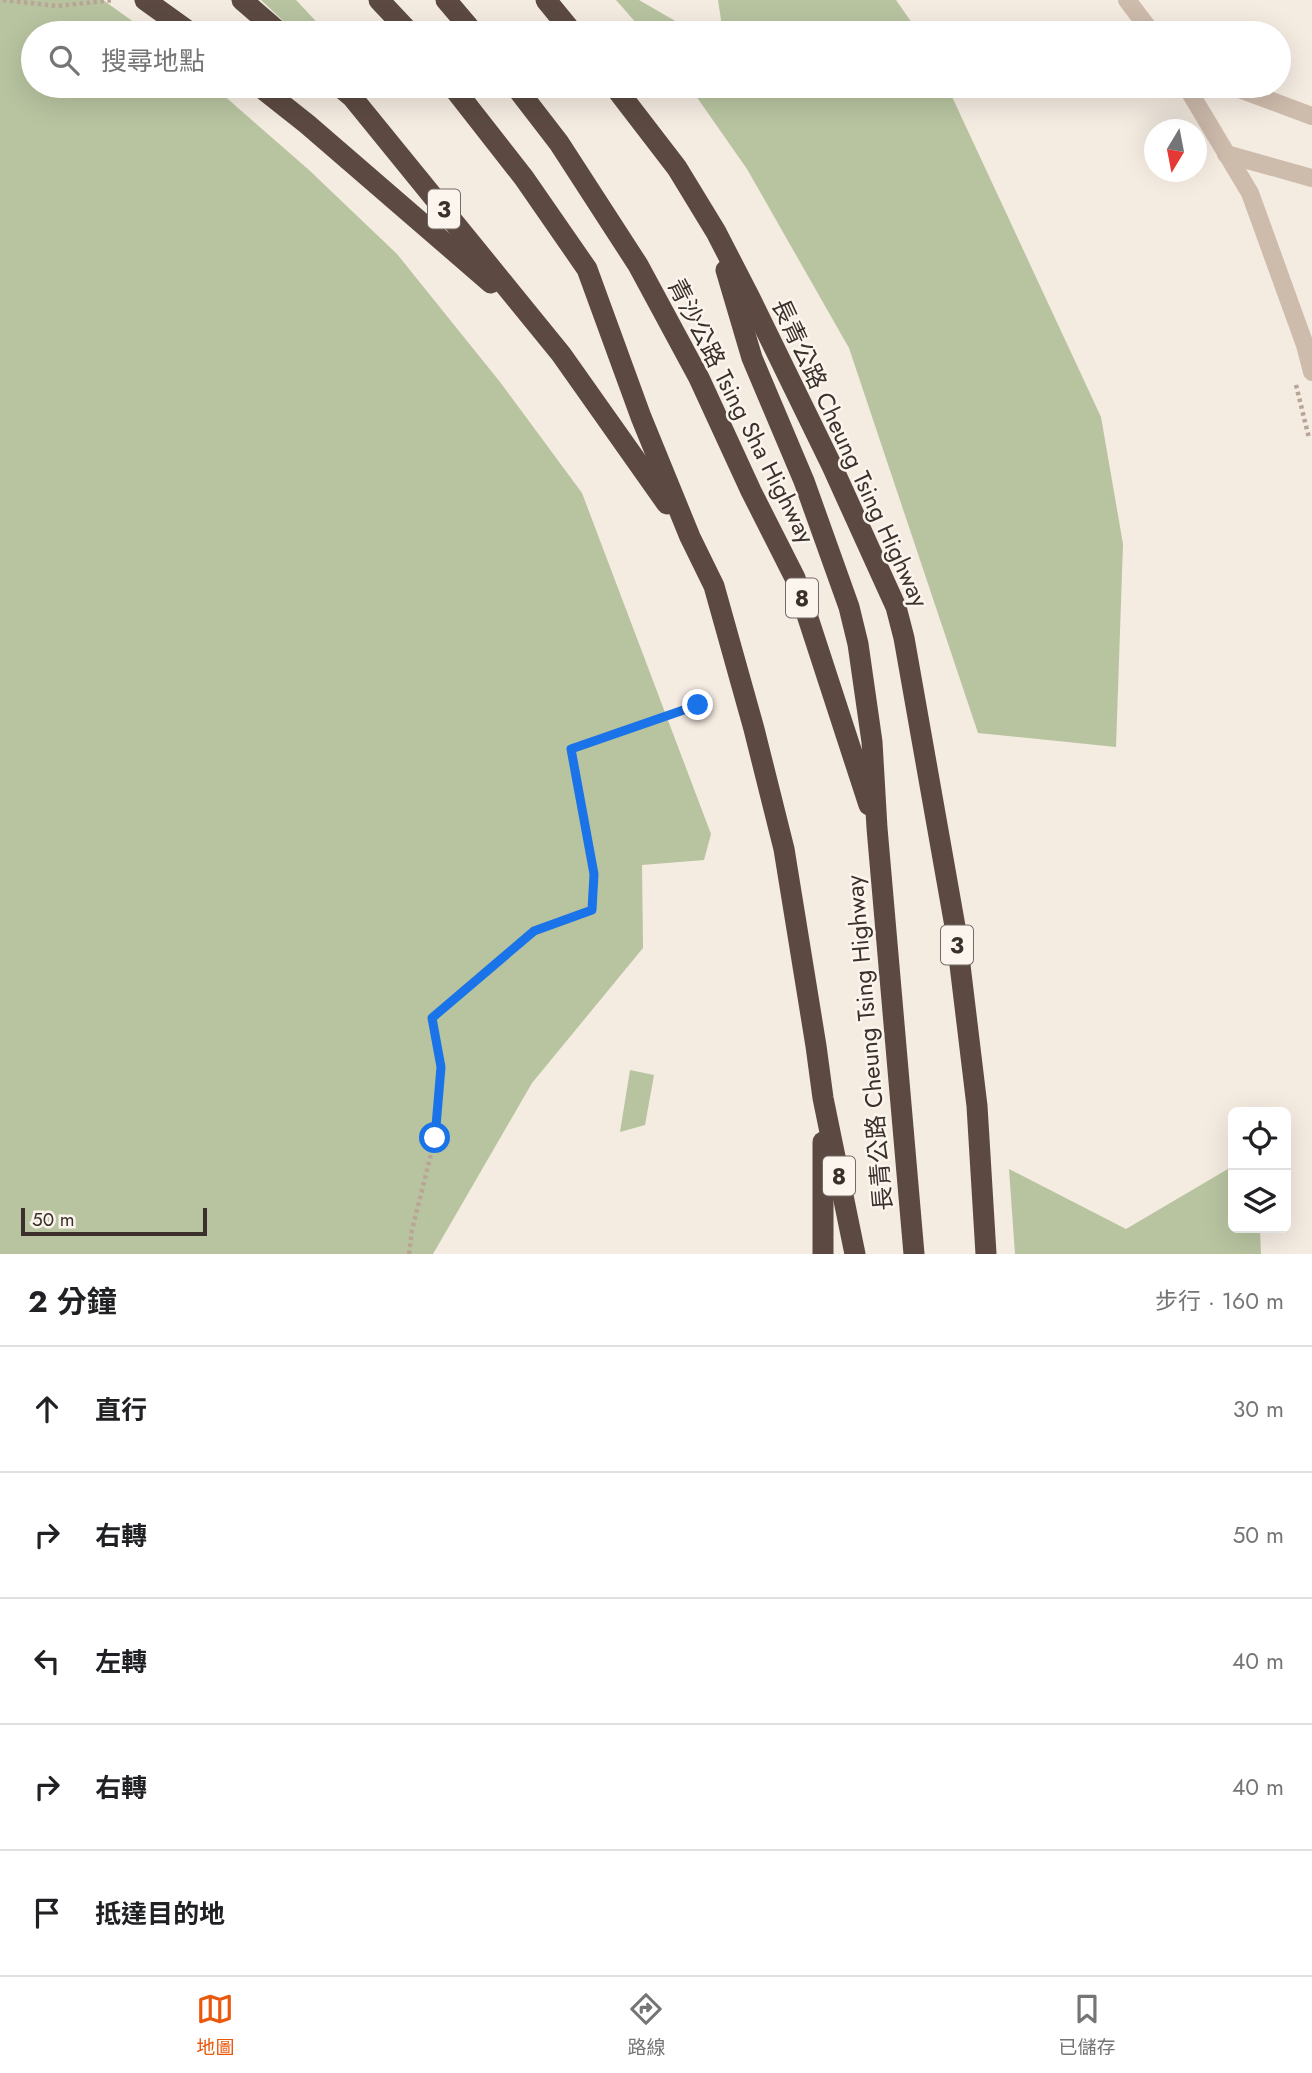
<!DOCTYPE html>
<html lang="zh-TW">
<meta charset="utf-8">
<style>
body{margin:0;font-family:Jost,"Noto Sans TC",sans-serif;background:#f6f6f6;color:#202124}
.controls{position:absolute;right:21px;bottom:21px;display:grid;overflow:hidden;border-radius:10px;box-shadow:0 7px 28px #0002}
.controls button{width:63px;height:63px;display:grid;place-items:center;padding:0;border:0;border-bottom:2px solid #e0e0e0;background:#fff;color:#202124;font:35px sans-serif}
.compass{position:absolute;left:1144px;top:119px;width:63px;height:63px;border-radius:50%;background:#fff;box-shadow:0 7px 28px #0002;rotate:190deg}
.scale{position:absolute;left:21px;bottom:18px;width:186px;box-sizing:border-box;padding-left:7px;border:4px solid #3b302b;border-top:0;font-size:19px;line-height:24px;white-space:nowrap;color:#3b302b;-webkit-text-stroke:5px #fbf5ee;paint-order:stroke}
.stop{position:absolute;width:21px;height:21px;margin:-16px;border:5px solid #1a73e8;border-radius:50%;background:#fff}
.stop.end{background:#1a73e8;border-color:#fff;box-shadow:0 2px 7px #0008}
.list{margin:0;padding:0;list-style:none}
h2{display:flex;justify-content:space-between;align-items:center;height:91px;margin:0;padding:0 28px;font-size:30px}
h2 small{font-size:23px;font-weight:400;color:#757577}
.list li{display:grid;grid-template-columns:46px 1fr auto;gap:21px;align-items:center;box-sizing:border-box;height:126px;padding:0 28px;border-top:2px solid #e0e0e0}
.list b{display:block;font-size:26px;white-space:nowrap}
.list em{font-size:23px;font-style:normal;color:#757577}
.icon{flex:none;width:38px;height:38px;fill:none;stroke:currentColor;stroke-width:2;stroke-linecap:round;stroke-linejoin:round}
.map{position:relative;flex:none;width:1312px;height:1254px;overflow:hidden}
.search{position:absolute;background:#fff;box-shadow:0 7px 28px #0002;left:21px;right:21px;top:21px;height:77px;display:flex;align-items:center;gap:18px;box-sizing:border-box;padding:0 24px;border-radius:38px;color:#757577;font-size:26px}
.sheet{height:721px;background:#fff}
nav{display:flex;justify-content:space-around;align-items:center;box-sizing:border-box;height:98px;border-top:2px solid #e0e0e0;background:#fff;font-size:19px;color:#757577}
nav a{display:grid;justify-items:center;gap:4px}
nav .on{color:#ea580c}
.map>svg:first-child{display:block}
</style>
<div class="map">
<svg width="1312" height="1254" viewBox="0 0 1312 1254">
<rect width="100%" height="100%" fill="#f4ebe1"/>
<!-- green -->
<g fill="#b8c4a0">
<polygon points="0,0 103,0 149,33 33,33 33,86 213,86 309,170 397,254 500,382 582,493 711,834 704,860 642,865 643,948 532,1083 433,1254 0,1254"/>
<polygon points="261,0 296,0 327,33 296,33"/>
<polygon points="616,0 639,0 696,33 645,33"/>
<polygon points="718,0 896,0 919,33 723,33"/>
<polygon points="689,86 947,86 1101,417 1123,544 1116,747 978,733 849,348 747,169"/>
<polygon points="630,1070 654,1075 645,1125 620,1132"/>
<polygon points="1233,1166 1233,1228 1260,1228 1261,1254 1015,1254 1009,1169 1126,1229"/>
</g>
<g fill="none" stroke-linecap="round" stroke-linejoin="round">
<!-- path -->
<g stroke="#b9a596" stroke-width="4.5" stroke-dasharray="3.5 3.5" stroke-linecap="butt">
<polyline points="3,0 57,6 114,0"/>
<polyline points="1296,385 1309,438"/>
<polyline points="409,1254 412,1230 435,1138 441,1067 432,1018 534,931 591,910 594,874 571,749 698,705"/>
</g>
<!-- minor -->
<g stroke="#cdbbac" stroke-width="18">
<polyline points="1127,0 1152,33"/>
<polyline points="1186,86 1250,193 1305,345 1312,372"/>
<polyline points="1231,86 1312,116"/>
<polyline points="1226,154 1312,178"/>
</g>
<!-- highway -->
<g stroke="#5c4a42" stroke-width="21">
<polyline points="145,0 191,33"/>
<polyline points="242,0 280,33"/>
<polyline points="379,0 410,33"/>
<polyline points="446,0 474,33"/>
<polyline points="546,0 573,33"/>
<polyline points="259,86 307,124 491,283"/>
<polyline points="339,86 352,97 561,354 667,504"/>
<polyline points="452,86 524,178 587,269 641,417 690,537 714,586 754,729 784,849 816,1046 823,1098 855,1254"/>
<polyline points="515,86 559,143 638,265 699,378 751,491 795,578 869,805"/>
<polyline points="614,86 677,168 716,232 750,298 832,466 896,607 904,638 956,932 977,1106 986,1254"/>
<polyline points="726,270 752,358 804,481 849,607 858,644 872,742 877,828 914,1254"/>
<polyline points="823,1142 823,1254"/>
</g>
</g>
<g fill="none" stroke-linecap="round" stroke-linejoin="round">
<!-- route -->
<polyline stroke="#1a73e8" stroke-width="9" points="435,1138 441,1067 432,1018 534,931 592,910 594,874 571,749 698,705"/>
</g>
<g text-anchor="middle" stroke-width="5" stroke-linejoin="round" paint-order="stroke">
<!-- shield labels -->
<g fill="#fbf5ee" stroke="#756b66" stroke-width="2">
<rect x="428" y="189.5" width="32" height="39" rx="5"/>
<rect x="786" y="578.5" width="32" height="39" rx="5"/>
<rect x="941" y="925.5" width="32" height="39" rx="5"/>
<rect x="823" y="1156.5" width="32" height="39" rx="5"/>
</g>
<g font-size="23" font-weight="bold" fill="#3b302b">
<text x="444" y="217">3</text>
<text x="802" y="606">8</text>
<text x="957" y="953">3</text>
<text x="839" y="1184">8</text>
</g>
<!-- street labels -->
<g font-size="24" fill="#3b302b" stroke="#fbf5ee">
<text transform="translate(741 411) rotate(63)" y="8">青沙公路 Tsing Sha Highway</text>
<text transform="translate(850 453) rotate(65)" y="8">長青公路 Cheung Tsing Highway</text>
<text transform="translate(869 1043) rotate(-95)" y="8">長青公路 Cheung Tsing Highway</text>
</g>
</g>
</svg>
<div class="controls">
<button><svg class="icon" aria-label="locate" viewBox="0 0 24 24"><circle cx="12" cy="12" r="6"/><path d="M12 2v4M12 18v4M2 12h4M18 12h4"/></svg></button>
<button><svg class="icon" aria-label="layers" viewBox="0 0 24 24"><path d="M12 4l9 5-9 5-9-5zM3 14l9 5 9-5"/></svg></button>
</div>
<svg class="compass" viewBox="-18 -18 36 36"><path d="M0-13l5 13h-10z" fill="#e53935"/><path d="M0 13l5-13h-10z" fill="#757577"/></svg>
<div class="scale">50 m</div>
<div class="stop" style="left:435px;top:1138px"></div>
<div class="stop end" style="left:698px;top:705px"></div>
<div class="search"><svg class="icon" aria-label="search" viewBox="0 0 24 24"><circle cx="10" cy="10" r="6"/><path d="M15 15l6 6"/></svg>搜尋地點</div>
</div>
<section class="sheet">
<h2>2 分鐘<small>步行 · 160 m</small></h2>
<ul class="list">
<li><svg class="icon" aria-label="ahead" viewBox="0 0 24 24"><path d="M12 20V5M6 11l6-6 6 6"/></svg><div><b>直行</b></div><em>30 m</em></li>
<li><svg class="icon" aria-label="right" viewBox="0 0 24 24"><path d="M7 20v-9h11M14 6l5 5-5 5"/></svg><div><b>右轉</b></div><em>50 m</em></li>
<li><svg class="icon" aria-label="left" viewBox="0 0 24 24"><path d="M17 20v-9H6M10 6l-5 5 5 5"/></svg><div><b>左轉</b></div><em>40 m</em></li>
<li><svg class="icon" aria-label="right" viewBox="0 0 24 24"><path d="M7 20v-9h11M14 6l5 5-5 5"/></svg><div><b>右轉</b></div><em>40 m</em></li>
<li><svg class="icon" aria-label="arrive" viewBox="0 0 24 24"><path d="M6 21V4h12l-3 4 3 4H6"/></svg><div><b>抵達目的地</b></div></li>
</ul>
</section>
<nav>
<a class="on"><svg class="icon" aria-label="map" viewBox="0 0 24 24"><path d="M3 6l6-2 6 2 6-2v14l-6 2-6-2-6 2zM9 4v14M15 6v14"/></svg>地圖</a>
<a><svg class="icon" aria-label="directions" viewBox="0 0 24 24"><path d="M12 3l9 9-9 9-9-9zM9 14v-3h6M13 9l2 2-2 2"/></svg>路線</a>
<a><svg class="icon" aria-label="saved" viewBox="0 0 24 24"><path d="M7 4h10v16l-5-4-5 4z"/></svg>已儲存</a>
</nav>
